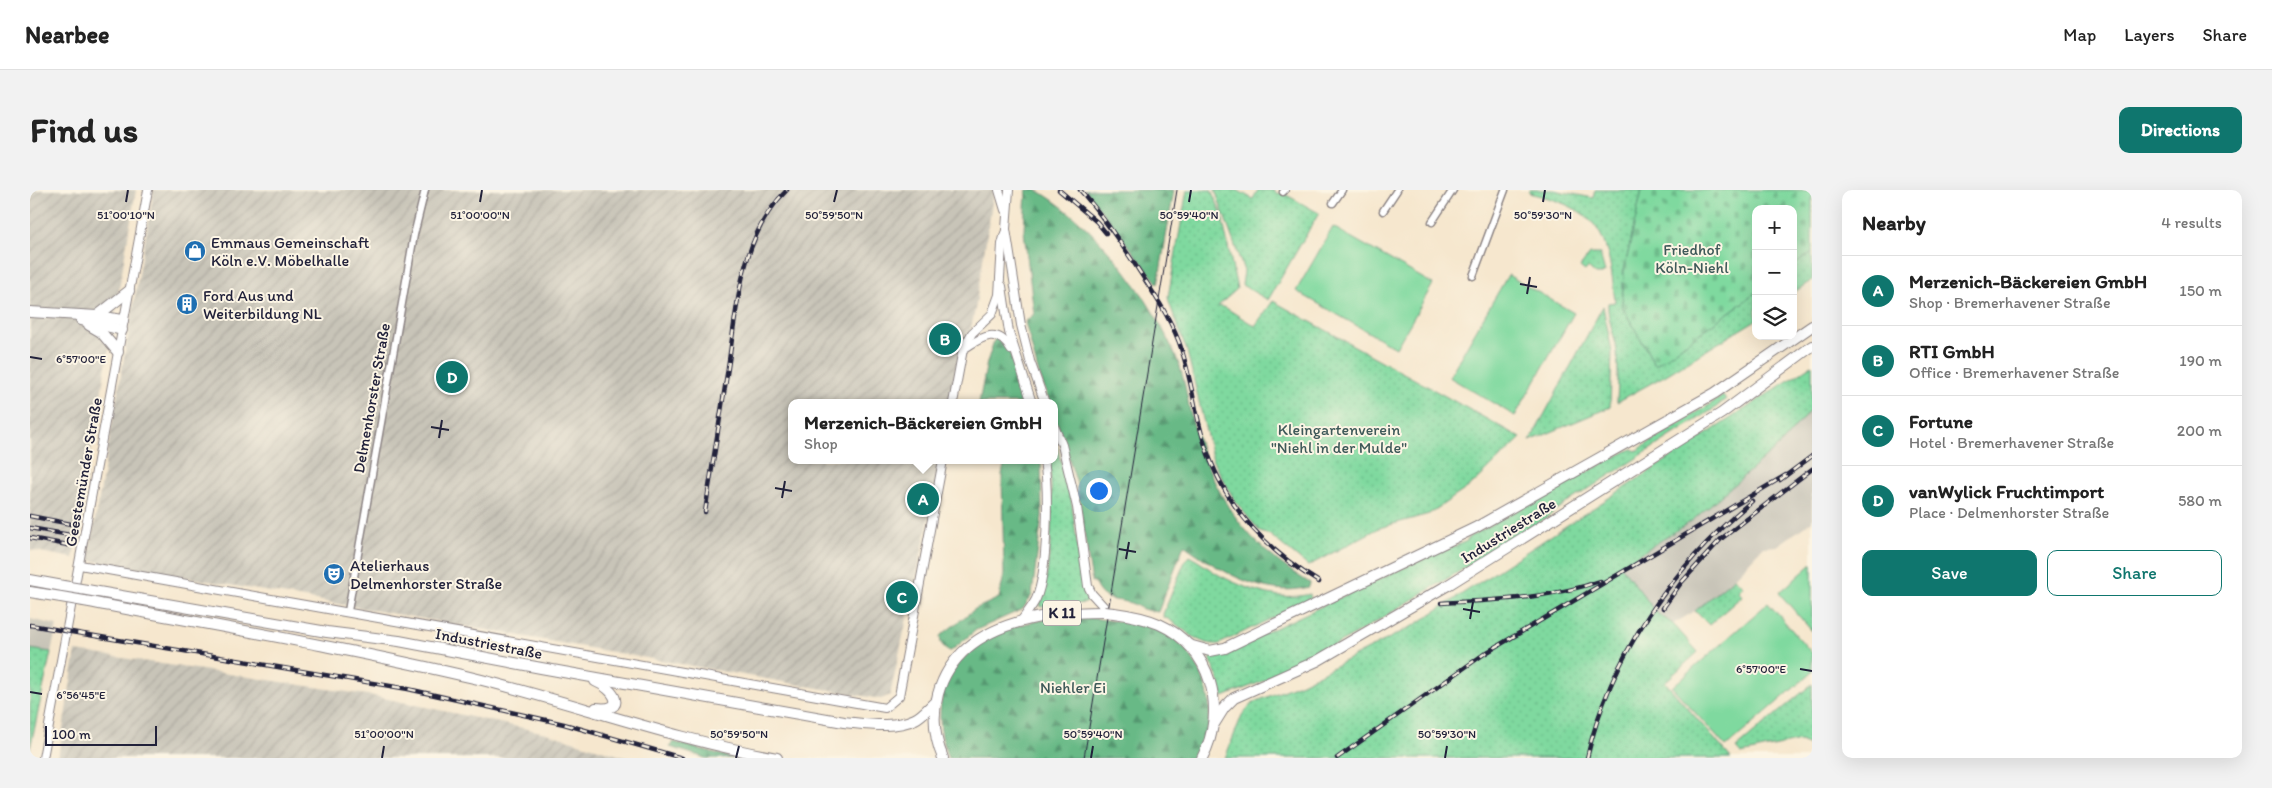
<!DOCTYPE html>
<meta charset="utf-8">
<style>
body{margin:0;font-family:Itim,sans-serif;background:#f2f2f2;color:#222}
.controls{position:absolute;right:15px;top:15px;display:grid;overflow:hidden;border-radius:10px;box-shadow:0 5px 20px #0002}
.controls button{width:45px;height:45px;display:grid;place-items:center;padding:0;border:0;border-bottom:1px solid #e0e0e0;background:#fff;color:#222;font:25px sans-serif}
.scale{position:absolute;left:15px;bottom:12px;width:112px;box-sizing:border-box;padding-left:5px;border:2px solid #22223b;border-top:0;font-size:14px;line-height:18px;white-space:nowrap;color:#22223b;-webkit-text-stroke:4px #fcf5e5;paint-order:stroke}
.you{position:absolute;left:1068px;top:300px;width:18px;height:18px;margin:-12px;border:4px solid #fff;border-radius:50%;background:#1a73e8;box-shadow:0 0 0 8px #1a73e833}
.badge{display:grid;place-items:center;width:32px;height:32px;border-radius:50%;background:#0f766e;color:#fff;font-size:16px;font-weight:700}
.pin{position:absolute;translate:-50% -50%;border:2px solid #fff;box-shadow:0 1px 5px #0006}
.popup{position:absolute;left:758px;top:209px;width:270px;height:65px;box-sizing:border-box;display:grid;place-content:center;border-radius:10px;background:#fff;filter:drop-shadow(0 1px 4px #0005);font-size:16px;white-space:nowrap;color:#767676}
.popup b{font-size:19px;color:#222}
.popup::after{content:'';position:absolute;left:50%;top:100%;margin-left:-10px;border:10px solid transparent;border-top-color:#fff}
.list{margin:0;padding:0;list-style:none}
h2{display:flex;justify-content:space-between;align-items:center;height:65px;margin:0;padding:0 20px;font-size:21px}
h2 small{font-size:16px;font-weight:400;color:#767676}
.list li{display:grid;grid-template-columns:32px 1fr auto;gap:15px;align-items:center;box-sizing:border-box;height:70px;padding:0 20px;border-top:1px solid #e0e0e0}
.list b{display:block;font-size:19px;white-space:nowrap}
.list p{margin:0;font-size:16px;white-space:nowrap;color:#767676}
.list em{font-size:16px;font-style:normal;color:#767676}
.actions{display:flex;gap:10px;padding:15px 20px}
.actions a{flex:1;padding:11px 0;border:1px solid #0f766e;border-radius:10px;text-align:center;font-size:18px;color:#0f766e}
.actions .main{background:#0f766e;color:#fff}
.icon{flex:none;width:28px;height:28px;fill:none;stroke:currentColor;stroke-width:2;stroke-linecap:round;stroke-linejoin:round}
.map{position:relative;flex:none;width:1782px;height:568px;overflow:hidden;border-radius:10px}
header{display:flex;align-items:center;gap:30px;box-sizing:border-box;height:70px;padding:0 25px;background:#fff;border-bottom:1px solid #e0e0e0}
header strong{font-size:24px}
nav{display:flex;gap:28px;margin-inline-start:auto;font-size:18px}
.intro{display:flex;align-items:center;justify-content:space-between;box-sizing:border-box;height:120px;padding:0 30px}
h1{margin:0;font-size:35px}
.button{padding:12px 22px;border-radius:10px;background:#0f766e;color:#fff;font-size:18px;font-weight:700}
main{display:flex;gap:30px;padding:0 30px}
aside{flex:1;background:#fff;border-radius:10px;box-shadow:0 5px 20px #0002}
.map>svg:first-child{display:block}
</style>
<header>
<strong>Nearbee</strong>
<nav><a>Map</a><a>Layers</a><a>Share</a></nav>
</header>
<div class="intro"><h1>Find us</h1><a class="button">Directions</a></div>
<main>
<div class="map">
<svg width="1782" height="568" viewBox="0 0 1782 568">
<defs>
<pattern id="industrial-furrows" width="10" height="10" patternUnits="userSpaceOnUse" patternTransform="scale(1.25)"><rect width="10" height="10" fill="#c8c4b8"/><path d="M-1 1l2-2M0 10L10 0M9 11l2-2" fill="none" stroke="#aca89f"/></pattern>
<pattern id="green-dots" width="8" height="8" patternUnits="userSpaceOnUse" patternTransform="scale(1.25)"><rect width="8" height="8" fill="#7fd99f"/><path d="M2 2h.1M6 6h.1" fill="none" stroke="#6dba8a" stroke-width="1.8" stroke-linecap="round"/></pattern>
<pattern id="forest-firs" width="22" height="20" patternUnits="userSpaceOnUse" patternTransform="scale(1.25)"><rect width="22" height="20" fill="#67b986"/><path d="M5 1l3.5 6h-7zM16 11l3.5 6h-7z" fill="#54966f"/></pattern>
<pattern id="cemetery-stones" width="16" height="16" patternUnits="userSpaceOnUse" patternTransform="scale(1.25)"><rect width="16" height="16" fill="#7fd99f"/><path d="M2 7V4a2 2 0 0 1 4 0v3zM10 15v-3a2 2 0 0 1 4 0v3z" fill="#6dba8a"/></pattern>
</defs>
<rect width="100%" height="100%" fill="#fcf5e5"/>
<filter id="ink" filterUnits="userSpaceOnUse"><feTurbulence type="fractalNoise" baseFrequency=".02" numOctaves="2"/><feDisplacementMap in="SourceGraphic" scale="10" xChannelSelector="R" yChannelSelector="G"/><feConvolveMatrix kernelMatrix="1 2 1 2 8 2 1 2 1" color-interpolation-filters="sRGB"/></filter>
<filter id="wash" filterUnits="userSpaceOnUse"><feTurbulence type="fractalNoise" baseFrequency=".0096" numOctaves="4" result="noise"/><feDisplacementMap in="SourceGraphic" scale="20" xChannelSelector="R" yChannelSelector="G"/><feGaussianBlur stdDeviation="1.12" result="paint"/><feColorMatrix in="noise" values="0 0 0 0 0 0 0 0 0 0 0 0 0 0 0 0 0 1.4 0 .05"/><feComposite in="paint" operator="in"/></filter>
<g filter="url(#wash)">
<rect width="100%" height="100%" fill="#f6e7ce"/>
<!-- industrial -->
<g fill="url(#industrial-furrows)">
<polygon points="0,0 106,0 43,368 0,360"/>
<polygon points="124,0 964,0 945,120 924,213 762,213 762,270 912,270 860,505 851,509 58,370"/>
<polygon points="46,461 344,506 516,543 598,568 28,568"/>
</g>
<!-- railway -->
<g fill="#c8c4b8">
<polygon points="1782,218 1782,331 1747,356 1733,357 1704,388 1665,421 1643,434 1627,423 1591,376 1663,330 1753,252"/>
<polygon points="0,429 27,435 21,462 0,459"/>
</g>
<!-- green -->
<g fill="url(#green-dots)" stroke="#507e6d">
<polygon points="1157,0 1181,0 1191,22 1207,99 1188,116 1196,118 1225,136 1243,111 1491,248 1443,294 1399,324 1349,338 1278,376 1240,345 1230,342 1205,311 1183,271 1157,161 1139,112 1138,107"/>
<polygon points="1185,0 1207,0 1223,9 1228,0 1242,0 1249,4 1251,2 1289,23 1238,110 1212,95 1214,81"/>
<path d="M1499,0H1523L1563,8L1565,0H1612L1594,81L1592,116L1625,175L1726,103V130L1636,185L1587,212C1588,193 1589,174 1586,156C1583,140 1577,128 1578,113L1585,112C1578,42 1571,20 1499,3Z"/>
<polygon points="1782,62 1782,90 1763,103 1763,76"/>
<polygon points="1560,64 1570,64 1575,82 1572,84 1565,84 1558,78 1555,81 1550,77"/>
<polygon points="1573,116 1582,162 1580,217 1500,251"/>
<polygon points="1782,175 1782,218 1753,252 1663,330 1591,376 1627,423 1643,434 1668,462 1635,492 1701,568 1195,568 1212,525 1222,513 1272,493 1383,436"/>
<polygon points="1693,206 1696,209 1685,218 1538,312 1504,336 1319,448 1236,490 1193,507 1188,488 1180,469 1182,466 1192,463 1382,374 1437,351 1439,347 1579,270 1602,259 1606,261"/>
<path d="M1024,247L1041,308L1052,391L1058,410L1056,413L1011,417L1010,414C1022,378 1024,309 1019,270H1024Z"/>
<path d="M1159,366C1169,371 1179,379 1189,385C1216,399 1249,412 1280,404L1281,409L1189,454C1166,456 1153,436 1134,427L1133,424L1156,369Z"/>
<polygon points="1704,388 1713,396 1708,401 1712,406 1679,435 1665,421"/>
<polygon points="0,459 21,462 0,559"/>
<polygon points="1782,494 1782,556 1770,551 1711,564 1706,558"/>
</g>
<!-- forest -->
<g fill="url(#forest-firs)" stroke="#446e60">
<path d="M996,0H1006L1012,3C1069,39 1119,104 1146,167C1156,189 1157,214 1164,236C1184,307 1216,355 1280,393L1279,397C1234,409 1189,380 1154,355L1128,422C1121,421 1113,420 1107,416C1090,406 1074,417 1064,392H1062L1046,291L1024,224V213H1020L1008,181L995,132L1004,124L994,41Z"/>
<polygon points="1055,0 1144,0 1128,94"/>
<polygon points="965,148 978,158 997,213 949,213 957,172"/>
<polygon points="975,270 1011,270 1012,326 1002,405 993,419 946,440 921,461 916,460 911,453 910,446 945,419 969,408 974,385 972,285"/>
<path d="M1052,427L1104,433L1105,431L1119,435V437L1128,440L1129,438C1175,464 1195,522 1166,568H918C889,489 943,440 1018,429C1029,427 1041,428 1052,427Z"/>
<polygon points="644,552 703,568 676,568 640,557"/>
</g>
<!-- cemetery -->
<polygon fill="url(#cemetery-stones)" stroke="#507e6d" points="1612,0 1782,0 1782,62 1763,76 1763,19 1726,19 1726,103 1625,175 1592,116 1594,81"/>
<!-- pitch -->
<g fill="#7fd99f" stroke="#507e6d">
<polygon points="1303,37 1403,94 1366,158 1266,101"/>
<polygon points="1478,85 1544,123 1485,226 1419,187"/>
<polygon points="1782,374 1782,441 1749,403"/>
<polygon points="1738,413 1782,463 1782,482 1696,557 1642,497"/>
</g>
</g>
<g filter="url(#ink)">
<g fill="none" stroke-linecap="round" stroke-linejoin="round">
<!-- minor casing -->
<g stroke="#8c8484" stroke-width="9">
<g id="minor">
<polyline points="1253,2 1255,0"/>
<polyline points="1303,13 1312,0"/>
<polyline points="1353,21 1367,0"/>
<polyline points="1402,32 1423,0"/>
<polyline points="1443,86 1475,0"/>
<polyline points="318,421 384,45 395,0"/>
</g>
</g>
<!-- tertiary casing -->
<g stroke="#8c8484" stroke-width="10">
<g id="tertiary">
<polyline points="969,0 975,20"/>
<polyline points="979,0 976,39 991,135 1000,171 1015,213"/>
<polyline points="972,96 979,142 1002,213"/>
<path d="M935,158C953,146 968,137 981,160"/>
<polyline points="923,213 933,159 942,143 962,124 969,105 972,54 975,43"/>
<polyline points="1024,236 1032,255 1047,317 1058,396 1062,404 1074,417"/>
<polyline points="50,375 855,518 869,506 913,270"/>
<path d="M991,431C996,424 1002,417 1006,409C1018,382 1019,300 1014,270"/>
<polyline points="13,568 118,0"/>
</g>
</g>
<!-- trunk casing -->
<g stroke="#8c8484" stroke-width="12">
<g id="trunk">
<polyline points="0,122 67,126 93,130"/>
<polyline points="67,126 99,101"/>
<polyline points="51,130 92,140"/>
<polyline points="59,135 71,142 88,162"/>
<polyline points="0,390 33,396"/>
<path d="M57,400L297,442L369,451L511,478L814,532C836,534 864,539 885,529C893,525 899,517 906,511"/>
<polyline points="0,402 31,407"/>
<path d="M54,411C186,436 318,458 448,489C548,514 646,550 747,568"/>
<path d="M1084,423C1099,425 1115,428 1129,434C1181,457 1198,519 1172,568"/>
<polyline points="1159,455 1180,461 1195,458 1445,338 1685,203 1782,136"/>
<path d="M565,491C585,499 598,522 566,518"/>
<polyline points="1184,534 1194,518 1204,508 1287,471 1418,395 1692,223 1782,156"/>
<path d="M913,568C904,547 902,526 908,504C928,433 1011,422 1074,422"/>
</g>
</g>
<!-- minor -->
<use href="#minor" stroke="#fff" stroke-width="6"/>
<!-- tertiary -->
<use href="#tertiary" stroke="#fff" stroke-width="8"/>
<!-- trunk -->
<use href="#trunk" stroke="#fff" stroke-width="10"/>
<!-- tram -->
<polyline stroke="#22223b" stroke-width="1" points="1054,568 1147,0"/>
<!-- rail casing -->
<g stroke="#22223b" stroke-width="4.5">
<g id="rail">
<polyline points="1029,0 1067,32 1076,43"/>
<path d="M1050,0C1071,23 1087,48 1104,73C1121,99 1138,124 1149,152C1161,185 1164,219 1174,252C1193,314 1234,359 1289,392"/>
<polyline points="1750,290 1782,266"/>
<path d="M675,322C682,276 690,230 697,184C707,122 709,46 757,0"/>
<polyline points="0,326 41,334"/>
<polyline points="0,338 40,345"/>
<polyline points="0,348 38,355"/>
<path d="M1411,413C1465,410 1519,409 1570,391"/>
<polyline points="1633,418 1651,393 1691,349 1782,279"/>
<polyline points="0,435 378,499 534,534 652,568"/>
<polyline points="1307,568 1454,464 1756,285"/>
<path d="M1557,568C1580,466 1643,376 1722,311"/>
</g>
</g>
<!-- rail -->
<use href="#rail" stroke="#fcf5e5" stroke-width="2.5" stroke-dasharray="8" stroke-linecap="butt"/>
<!-- trunk-bridge casing -->
<g stroke="#8c8484" stroke-width="12" stroke-linecap="butt">
<g id="trunk-bridge">
<polyline points="33,396 57,400"/>
<polyline points="31,407 54,411"/>
<polyline points="1074,422 1084,423"/>
</g>
</g>
<!-- trunk-bridge -->
<use href="#trunk-bridge" stroke="#fff" stroke-width="10"/>
</g>
</g>
<!-- ticks -->
<path fill="none" stroke="#22223b" stroke-width="2" d="M96,12L98,0M450,12L452,0M804,12L807,0M1159,12L1161,0M1513,12L1515,0M1490,94L1507,97M1497,104L1500,87M0,167L12,169M401,237L419,240M409,248L412,230M745,298L762,301M752,308L755,291M1089,359L1106,362M1096,369L1099,352M1433,419L1450,422M1440,429L1443,412M1770,479L1782,481M0,502L12,504M352,568L354,556M706,568L709,556M1061,568L1063,556M1415,568L1417,556"/>
<!-- icons -->
<defs>
<g id="shop-disc" transform="scale(1.125)"><circle r="9.5" fill="#1f6fb2" stroke="#fcf5e5"/><path d="M-5-2.5h2.3a2.7 3.5 0 0 1 5.4 0H5L5.5 6h-11ZM-1.5-2.5h3a1.5 2.3 0 0 0-3 0Z" fill="#fff"/></g>
<g id="building-disc" transform="scale(1.125)"><circle r="9.5" fill="#1f6fb2" stroke="#fcf5e5"/><path d="M-4-6H4V6H1V3H-1V6H-4ZM-2.5-4.3h1.7v1.8h-1.7ZM.8-4.3h1.7v1.8H.8ZM-2.5-1h1.7V.8h-1.7ZM.8-1h1.7V.8H.8Z" fill="#fff"/></g>
<g id="theatre-disc" transform="scale(1.125)"><circle r="9.5" fill="#1f6fb2" stroke="#fcf5e5"/><path d="M-5-5.5Q0-4 5-5.5V0Q5 5 0 6Q-5 5-5 0ZM-3.3-2.5H-1v1.5H-3.3ZM1-2.5H3.3v1.5H1ZM-2.8 1Q0 5.5 2.8 1Z" fill="#fff"/></g>
</defs>
<g fill-rule="evenodd">
<use href="#shop-disc" x="165" y="61"/>
<use href="#building-disc" x="157" y="114"/>
<use href="#theatre-disc" x="304" y="384"/>
</g>
<g text-anchor="middle" stroke-width="4" stroke-linejoin="round" paint-order="stroke">
<!-- shield labels -->
<rect fill="#fcf5e5" stroke="#63616e" stroke-width="1" x="1013" y="410.5" width="38" height="25" rx="4"/>
<g font-size="15" font-weight="bold" fill="#22223b">
<text x="1032" y="428">K 11</text>
</g>
<!-- poi labels -->
<g font-size="16" fill="#22223b" stroke="#fcf5e5" text-anchor="start">
<text x="181" y="58">Emmaus Gemeinschaft<tspan x="181" dy="18">Köln e.V. Möbelhalle</tspan></text>
<text x="173" y="111">Ford Aus und<tspan x="173" dy="18">Weiterbildung NL</tspan></text>
<text x="320" y="381">Atelierhaus<tspan x="320" dy="18">Delmenhorster Straße</tspan></text>
</g>
<!-- park labels -->
<g font-size="16" fill="#3e5959" stroke="#fcf5e5">
<text x="1662" y="65">Friedhof<tspan x="1662" dy="18">Köln-Niehl</tspan></text>
<text x="1309" y="245">Kleingartenverein<tspan x="1309" dy="18">"Niehl in der Mulde"</tspan></text>
<text x="1043" y="503">Niehler Ei</text>
</g>
<!-- street labels -->
<g font-size="16" fill="#22223b" stroke="#fcf5e5">
<text transform="translate(341 208) rotate(-80)" y="6">Delmenhorster Straße</text>
<text transform="translate(53 282) rotate(-80)" y="6">Geestemünder Straße</text>
<text transform="translate(1478 340) rotate(-32)" y="6">Industriestraße</text>
<text transform="translate(459 453) rotate(11)" y="6">Industriestraße</text>
</g>
</g>
<g font-size="12" text-anchor="middle" fill="#22223b" stroke="#fcf5e5" stroke-width="4" stroke-linejoin="round" paint-order="stroke">
<text x="450" y="29">51°00'00"N</text>
<text x="804" y="29">50°59'50"N</text>
<text x="1159" y="29">50°59'40"N</text>
<text x="1513" y="29">50°59'30"N</text>
<text x="96" y="29">51°00'10"N</text>
<text x="51" y="173">6°57'00"E</text>
<text x="1731" y="483">6°57'00"E</text>
<text x="51" y="509">6°56'45"E</text>
<text x="354" y="548">51°00'00"N</text>
<text x="709" y="548">50°59'50"N</text>
<text x="1063" y="548">50°59'40"N</text>
<text x="1417" y="548">50°59'30"N</text>
</g>
</svg>
<div class="controls">
<button>+</button>
<button>−</button>
<button><svg class="icon" aria-label="layers" viewBox="0 0 24 24"><path d="M12 4l9 5-9 5-9-5zM3 14l9 5 9-5"/></svg></button>
</div>
<div class="scale">100 m</div>
<div class="you"></div>
<div class="pin badge" style="left:893px;top:309px">A</div>
<div class="popup"><b>Merzenich-Bäckereien GmbH</b>Shop</div>
<div class="pin badge" style="left:915px;top:149px">B</div>
<div class="pin badge" style="left:872px;top:407px">C</div>
<div class="pin badge" style="left:422px;top:187px">D</div>
</div>
<aside>
<h2>Nearby<small>4 results</small></h2>
<ul class="list">
<li><span class="badge">A</span><div><b>Merzenich-Bäckereien GmbH</b><p>Shop · Bremerhavener Straße</p></div><em>150 m</em></li>
<li><span class="badge">B</span><div><b>RTI GmbH</b><p>Office · Bremerhavener Straße</p></div><em>190 m</em></li>
<li><span class="badge">C</span><div><b>Fortune</b><p>Hotel · Bremerhavener Straße</p></div><em>200 m</em></li>
<li><span class="badge">D</span><div><b>vanWylick Fruchtimport</b><p>Place · Delmenhorster Straße</p></div><em>580 m</em></li>
</ul>
<div class="actions"><a class="main">Save</a><a>Share</a></div>
</aside>
</main>
